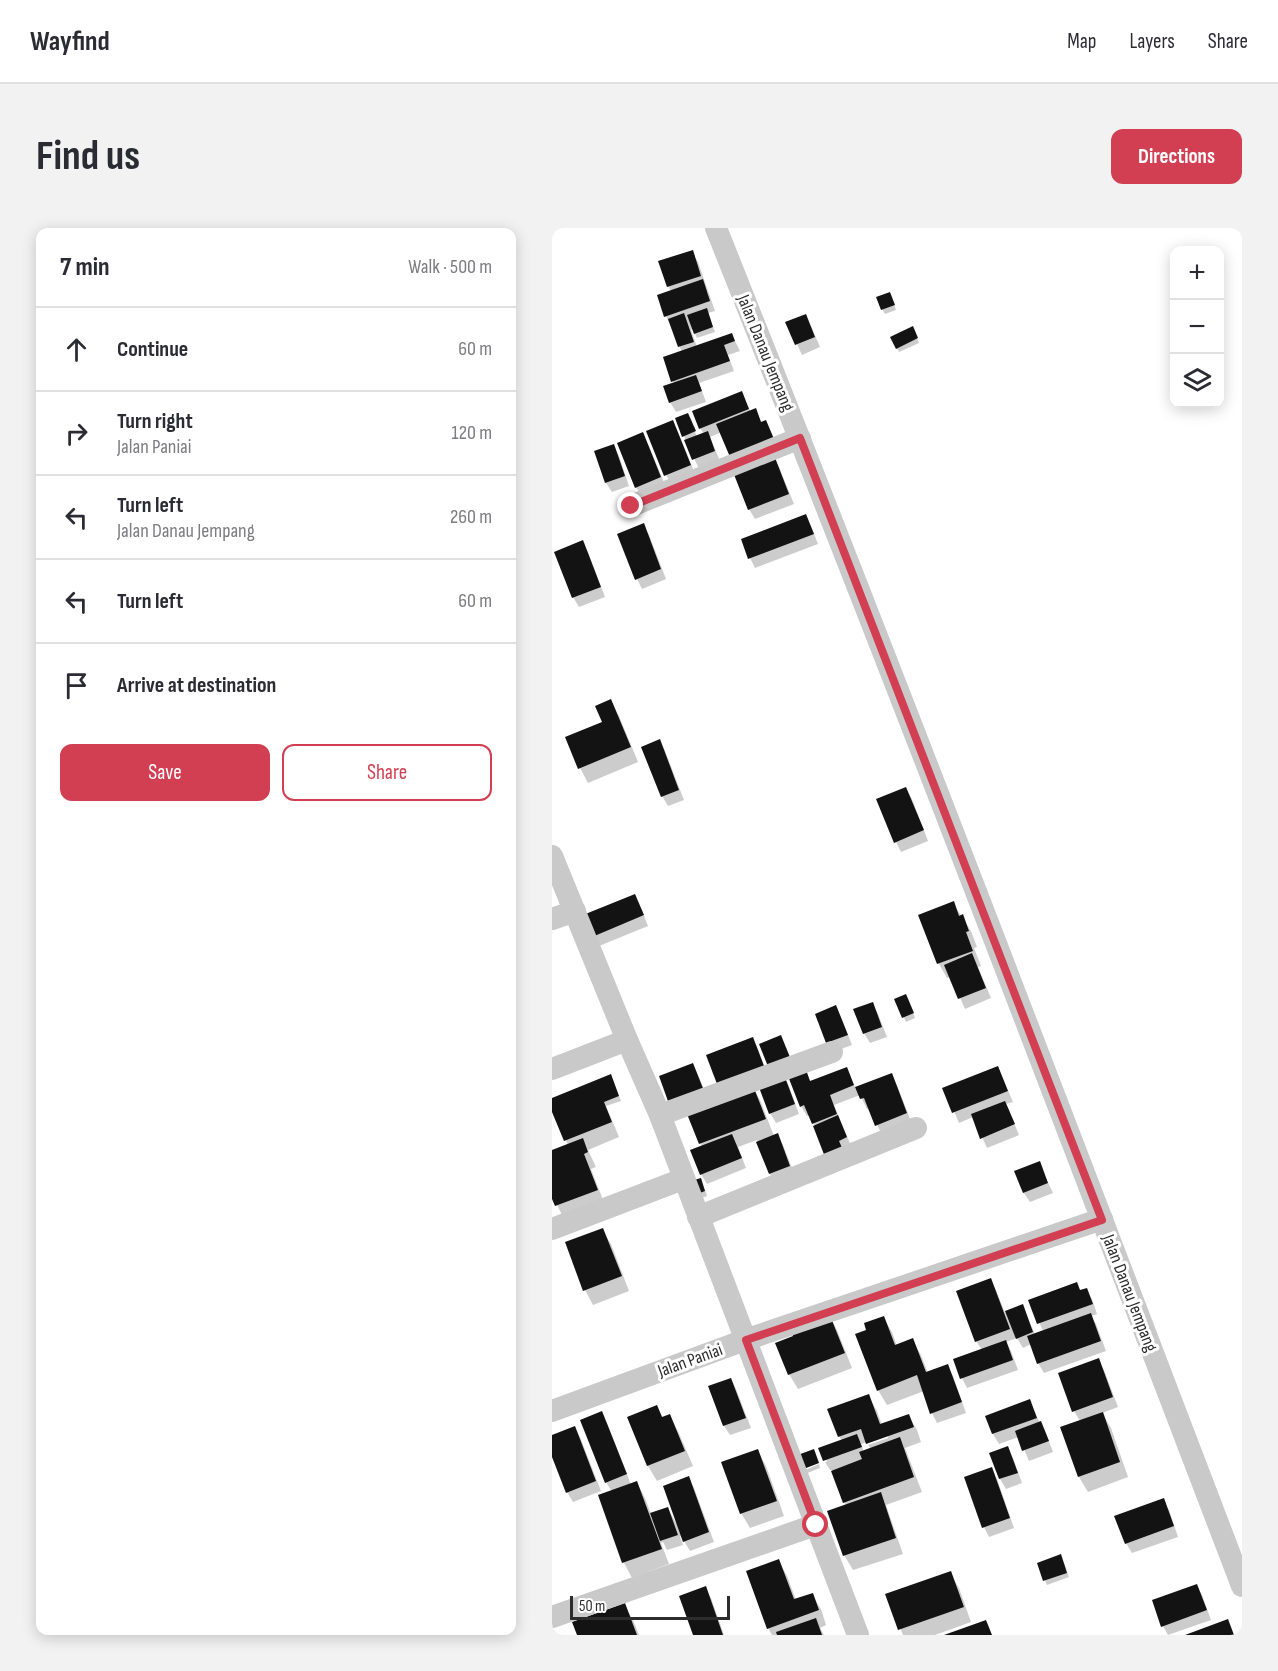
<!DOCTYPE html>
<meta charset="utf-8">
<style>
body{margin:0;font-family:"Sofia Sans Condensed",sans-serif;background:#f2f2f3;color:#2b2b33}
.controls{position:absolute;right:18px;top:18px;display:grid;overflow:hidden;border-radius:12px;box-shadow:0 3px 15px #0003}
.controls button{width:54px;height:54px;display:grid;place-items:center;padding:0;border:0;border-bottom:2px solid #e1e1e2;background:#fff;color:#2b2b33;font:30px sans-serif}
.scale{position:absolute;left:18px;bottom:15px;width:160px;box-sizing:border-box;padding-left:6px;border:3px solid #2c2c2c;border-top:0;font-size:16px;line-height:21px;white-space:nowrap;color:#2c2c2c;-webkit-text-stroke:4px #fff;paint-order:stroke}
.stop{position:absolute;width:18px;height:18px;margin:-14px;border:4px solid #d23f52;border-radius:50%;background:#fff}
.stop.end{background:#d23f52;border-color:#fff;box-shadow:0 2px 6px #0008}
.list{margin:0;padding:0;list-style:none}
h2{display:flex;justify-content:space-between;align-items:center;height:78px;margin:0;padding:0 24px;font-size:26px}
h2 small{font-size:20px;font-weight:400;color:#7c7c81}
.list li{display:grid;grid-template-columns:39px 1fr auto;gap:18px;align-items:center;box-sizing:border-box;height:84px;padding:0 24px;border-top:2px solid #e1e1e2}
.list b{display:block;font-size:22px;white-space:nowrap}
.list p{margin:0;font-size:20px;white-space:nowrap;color:#7c7c81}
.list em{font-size:20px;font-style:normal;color:#7c7c81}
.actions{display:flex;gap:12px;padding:18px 24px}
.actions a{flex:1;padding:14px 0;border:2px solid #d23f52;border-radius:12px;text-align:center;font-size:21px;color:#d23f52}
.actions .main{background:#d23f52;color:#fff}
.icon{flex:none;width:33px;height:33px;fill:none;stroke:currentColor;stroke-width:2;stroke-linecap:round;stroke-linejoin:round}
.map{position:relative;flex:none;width:690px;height:1407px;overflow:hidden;border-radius:12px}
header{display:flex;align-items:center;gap:36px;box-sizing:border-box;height:84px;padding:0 30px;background:#fff;border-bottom:2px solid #e1e1e2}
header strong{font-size:28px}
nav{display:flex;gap:33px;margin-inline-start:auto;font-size:21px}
.intro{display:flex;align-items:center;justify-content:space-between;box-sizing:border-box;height:144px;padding:0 36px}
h1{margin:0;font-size:42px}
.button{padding:15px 27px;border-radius:12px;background:#d23f52;color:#fff;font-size:21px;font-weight:700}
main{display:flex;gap:36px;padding:0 36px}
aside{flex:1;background:#fff;border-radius:12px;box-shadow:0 3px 15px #0003}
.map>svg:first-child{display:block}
</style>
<header>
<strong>Wayfind</strong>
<nav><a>Map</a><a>Layers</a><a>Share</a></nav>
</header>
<div class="intro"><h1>Find us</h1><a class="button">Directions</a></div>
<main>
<aside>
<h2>7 min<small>Walk · 500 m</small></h2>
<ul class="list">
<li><svg class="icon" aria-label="ahead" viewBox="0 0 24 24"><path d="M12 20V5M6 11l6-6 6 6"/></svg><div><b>Continue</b></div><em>60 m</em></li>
<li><svg class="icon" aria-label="right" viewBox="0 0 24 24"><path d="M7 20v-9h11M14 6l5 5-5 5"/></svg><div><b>Turn right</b><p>Jalan Paniai</p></div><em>120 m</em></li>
<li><svg class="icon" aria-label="left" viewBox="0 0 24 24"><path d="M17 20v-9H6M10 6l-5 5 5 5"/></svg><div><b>Turn left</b><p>Jalan Danau Jempang</p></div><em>260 m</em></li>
<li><svg class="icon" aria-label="left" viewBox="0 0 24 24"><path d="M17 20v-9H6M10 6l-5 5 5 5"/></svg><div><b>Turn left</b></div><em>60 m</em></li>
<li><svg class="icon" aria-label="arrive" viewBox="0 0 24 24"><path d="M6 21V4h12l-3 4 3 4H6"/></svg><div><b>Arrive at destination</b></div></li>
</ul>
<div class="actions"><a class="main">Save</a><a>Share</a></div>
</aside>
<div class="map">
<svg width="690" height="1407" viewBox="0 0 690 1407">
<rect width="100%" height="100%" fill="#fff"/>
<!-- shadow -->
<g fill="#0003" fill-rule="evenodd">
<polygon points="140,24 146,34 163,83 156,85 163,104 145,110 141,101 139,102 145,119 180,107 188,123 176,127 182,143 147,155 154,174 124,184 118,174 122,156 121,153 130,124 114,88 119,63 116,58"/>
<polygon points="340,71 344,82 333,86 330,81"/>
<polygon points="235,95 259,98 268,119 250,127"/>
<polygon points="360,100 367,115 347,124 340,110"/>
<polygon points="189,165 199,184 203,182 210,195 170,204 158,209 168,233 147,241 132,208 138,191 145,209 152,206 148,200"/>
<polygon points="121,194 126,204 144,248 120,257 114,247 96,203"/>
<polygon points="91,206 96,216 114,259 90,269 84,259"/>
<polygon points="61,218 67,228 77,258 60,264 54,255"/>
<polygon points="221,229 227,239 242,276 203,291 197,281"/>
<polygon points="91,297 97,307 114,351 90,361 85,351"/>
<polygon points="259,298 266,316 203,340 198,330"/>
<polygon points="30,314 36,324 53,369 27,379 21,369"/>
<polygon points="59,473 67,488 86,534 36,555 28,540 52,495"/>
<polygon points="107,513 113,523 132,572 116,578 110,568"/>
<polygon points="354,561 360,571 376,613 349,624 344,614"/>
<polygon points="401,675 419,703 425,719 422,720 429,738 426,739 439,770 413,781 399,749 395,750 387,736 368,688"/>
<polygon points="88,678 96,698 47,718 41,708"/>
<polygon points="344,772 356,772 363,790 354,794"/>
<polygon points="320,776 326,786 335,809 318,815 312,805"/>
<polygon points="284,779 289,789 300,817 281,824 265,786"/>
<polygon points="200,811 206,821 217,851 234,819 243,841 251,838 259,855 294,841 304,861 339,847 345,857 360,896 330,907 317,880 315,881 308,867 282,877 300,920 292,923 263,898 258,887 255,888 249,878 236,845 231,848 236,856 247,886 224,895 218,885 207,855 198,855 208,872 222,908 225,907 231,917 243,948 224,956 218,946 205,912 186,919 194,940 155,956 149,946 150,919 135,881 141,837 146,847 157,874"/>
<polygon points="446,839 461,874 454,876 467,907 435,920 421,889 407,895 392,860"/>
<polygon points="61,853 69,873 54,878 67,909 36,922 44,939 39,941 53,977 13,993 0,967 0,923 16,917 0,880 0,872"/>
<polygon points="487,935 501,965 478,974 472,965"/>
<polygon points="151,956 155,968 144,972"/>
<polygon points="50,1002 59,1016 77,1063 41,1077 33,1062"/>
<polygon points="438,1052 444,1062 453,1085 470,1078 483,1106 491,1103 478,1073 534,1062 540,1071 545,1086 539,1088 544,1096 554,1123 492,1145 486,1135 479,1116 471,1120 465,1110 454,1114 459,1123 466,1142 415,1160 410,1150 430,1122 424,1113"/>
<polygon points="277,1087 285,1102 300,1140 246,1161 237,1146 243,1109"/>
<polygon points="331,1089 340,1104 345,1118 360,1112 369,1127 376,1145 395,1138 401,1148 414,1185 385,1195 380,1185 372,1163 335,1177 326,1162 316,1102"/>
<polygon points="546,1132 552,1142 566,1179 550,1185 559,1200 576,1249 536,1264 527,1249 510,1200 528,1193 522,1183"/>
<polygon points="179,1151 184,1161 199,1200 178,1207 172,1198 158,1159"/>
<path d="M316,1168L325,1183L330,1197L356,1187L365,1202L369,1214L353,1220L370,1264L334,1277L351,1326L301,1342L292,1327L294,1278L280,1242H278L273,1234H275L274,1231L290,1213L287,1208ZM336,1207V1210L316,1217L319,1221L312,1224L309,1216Z"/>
<polygon points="477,1173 488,1195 494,1205 501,1224 477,1233 467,1209 447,1216 441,1206 435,1189"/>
<polygon points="105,1179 111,1190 117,1188 126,1203 141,1238 105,1253 96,1238 77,1190"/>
<polygon points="49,1185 55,1195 79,1257 85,1255 93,1270 99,1286 116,1281 124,1295 126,1295 137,1250 142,1260 162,1314 138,1323 129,1308 128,1309 131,1317 115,1322 111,1314 109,1315 117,1336 80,1350 72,1335 48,1268 60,1264 54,1254"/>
<polygon points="22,1200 28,1209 49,1263 21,1274 15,1264 0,1225 0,1208"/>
<polygon points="456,1220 461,1230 470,1255 454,1261 448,1251 439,1226"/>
<polygon points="206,1223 214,1238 232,1288 198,1300 189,1285"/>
<polygon points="267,1236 268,1240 253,1246 251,1243"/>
<polygon points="439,1241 445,1251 462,1300 437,1309 432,1299"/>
<polygon points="611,1272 617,1282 626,1309 580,1325 574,1315"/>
<polygon points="511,1332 517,1349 495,1357 486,1336"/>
<polygon points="227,1333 235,1348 244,1372 260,1367 269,1381 274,1397 268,1400 272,1407 220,1407 216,1400"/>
<polygon points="398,1345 407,1360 419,1394 383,1407 351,1407 335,1367"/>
<polygon points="645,1358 650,1367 659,1392 616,1407 611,1398"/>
<polygon points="153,1360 159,1370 172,1407 142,1407"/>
<polygon points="72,1377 81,1392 87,1407 27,1407"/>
</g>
<!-- building -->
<g fill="#131313">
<polygon points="141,22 149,48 115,59 106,33"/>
<polygon points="151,51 158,73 112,89 105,67"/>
<polygon points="338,64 343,77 329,82 324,69"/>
<polygon points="155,80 161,99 142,106 135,87"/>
<polygon points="132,85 142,114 126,119 116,91"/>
<polygon points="254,86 263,109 243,117 233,94"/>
<polygon points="361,98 366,110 344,121 338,109"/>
<polygon points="180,105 183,113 172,117 178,133 119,154 111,129"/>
<polygon points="144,147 150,163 117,175 111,158"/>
<polygon points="190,163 197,181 147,201 140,183"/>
<polygon points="204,180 209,194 214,192 222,211 178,229 164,196"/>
<polygon points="136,185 144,203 130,209 123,190"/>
<polygon points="121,192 139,237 112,248 94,203"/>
<polygon points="156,203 163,223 140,232 132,212"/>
<polygon points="91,204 109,249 83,260 65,215"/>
<polygon points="62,216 73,248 53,255 42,223"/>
<polygon points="222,227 237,266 196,282 181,244"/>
<polygon points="254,286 262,306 196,331 189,311"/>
<polygon points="92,295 109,341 83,352 65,306"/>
<polygon points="31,312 49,359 20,370 2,324"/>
<polygon points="59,471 79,519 26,541 13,509 50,494 43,478"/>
<polygon points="108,511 127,562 109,569 89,519"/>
<polygon points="354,559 372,602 342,615 324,571"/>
<polygon points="83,666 92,687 40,709 31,687"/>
<polygon points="402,673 407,688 411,686 417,703 414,704 421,723 385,736 366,687"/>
<polygon points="420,725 434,760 406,771 392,737"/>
<polygon points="354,766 362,785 350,790 342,771"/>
<polygon points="321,774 330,799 311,806 301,781"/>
<polygon points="284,777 296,807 274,815 263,786"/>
<polygon points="229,807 239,832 217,841 207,816"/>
<polygon points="201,809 212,838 165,856 154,827"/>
<polygon points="141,835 152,863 117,876 107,848"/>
<polygon points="252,836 258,853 295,839 302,857 278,867 285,886 260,896 252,877 248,879 234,843"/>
<polygon points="446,838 456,863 400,885 390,860"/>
<polygon points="231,844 243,876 217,886 205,854"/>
<polygon points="340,845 355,885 323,898 312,870 308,871 303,859"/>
<polygon points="59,846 67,868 52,874 60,894 12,913 0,884 0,870"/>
<polygon points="200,855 214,891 147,916 133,881"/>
<polygon points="453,873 463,896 428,911 419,886"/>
<polygon points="286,887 295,909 287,913 291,922 273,929 261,898"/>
<polygon points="226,905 238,938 217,946 204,914"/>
<polygon points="180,906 190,930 148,947 138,922"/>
<polygon points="31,910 36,924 32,926 46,962 3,978 0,971 0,922"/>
<polygon points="488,933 496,955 471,965 462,943"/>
<polygon points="149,950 153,963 140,968 135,954"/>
<polygon points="51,1000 70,1048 31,1063 13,1014"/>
<polygon points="439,1050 458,1101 423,1114 404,1063"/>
<polygon points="525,1054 528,1062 535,1060 541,1076 485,1096 476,1072"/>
<polygon points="471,1076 481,1104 464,1111 453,1083"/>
<polygon points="277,1085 293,1125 236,1147 223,1115 241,1108 238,1100"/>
<polygon points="539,1085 549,1113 485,1136 475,1108"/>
<polygon points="332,1088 343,1117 361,1110 374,1144 396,1136 410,1174 378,1186 365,1147 325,1163 303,1106 314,1102 312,1095"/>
<polygon points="454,1112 461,1132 408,1151 401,1131"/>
<polygon points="547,1130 561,1169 520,1184 506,1145"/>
<polygon points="179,1150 194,1190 171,1198 156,1158"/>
<polygon points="317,1166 328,1196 357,1186 362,1199 314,1216 309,1201 286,1209 275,1181"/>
<polygon points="478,1171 485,1190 440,1206 433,1188"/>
<polygon points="105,1177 110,1189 118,1186 133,1223 95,1238 75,1189"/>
<polygon points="50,1183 75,1246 53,1255 28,1192"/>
<polygon points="551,1184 568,1234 526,1249 508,1199"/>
<polygon points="489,1193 497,1213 470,1223 463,1203"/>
<polygon points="23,1198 44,1253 14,1265 0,1229 0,1207"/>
<polygon points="305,1206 310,1219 271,1233 266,1220"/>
<polygon points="348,1209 362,1249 291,1275 279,1243 310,1231 307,1224"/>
<polygon points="456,1218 466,1245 447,1251 437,1225"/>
<polygon points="206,1221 225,1273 188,1286 169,1234"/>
<polygon points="262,1221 267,1235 249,1242 243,1228"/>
<polygon points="440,1239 458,1290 430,1300 412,1249"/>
<polygon points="137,1248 157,1304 131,1314 111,1258"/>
<polygon points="85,1253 110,1321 70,1335 46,1267"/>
<polygon points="329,1264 344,1310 291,1328 275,1283"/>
<polygon points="612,1270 622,1298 573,1316 562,1288"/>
<polygon points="116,1279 126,1307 108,1313 98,1285"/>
<polygon points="509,1326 515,1345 491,1353 485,1335"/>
<polygon points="227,1331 242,1371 261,1365 267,1382 215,1401 194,1343"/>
<polygon points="399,1343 412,1379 346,1402 333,1366"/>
<polygon points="645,1356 655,1382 609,1399 600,1372"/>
<polygon points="154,1358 171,1407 141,1407 127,1368"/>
<polygon points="73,1375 85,1407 25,1407 20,1394"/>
<polygon points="264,1390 270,1407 225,1407 224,1404"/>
<polygon points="676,1391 682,1407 633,1407"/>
<polygon points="434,1392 440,1407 392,1407"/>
</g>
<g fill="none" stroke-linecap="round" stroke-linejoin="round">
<!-- street -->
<g stroke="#c9c9c9" stroke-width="22">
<path d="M164,0C344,451 517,905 690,1358"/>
<polyline points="79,278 248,210"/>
<polyline points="0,628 75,812 108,887 306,1407"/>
<polyline points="0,691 23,683"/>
<polyline points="0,841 75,812"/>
<polyline points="108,887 280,824"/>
<polyline points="146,989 364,900"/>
<polyline points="0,1001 131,951"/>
<polyline points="0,1183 193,1112 550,991"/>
<polyline points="0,1389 263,1297"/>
</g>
</g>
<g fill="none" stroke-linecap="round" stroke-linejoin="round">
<!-- route -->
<polyline stroke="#d23f52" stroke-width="8" points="79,278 248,210 550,992 194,1112 264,1297"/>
</g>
<g text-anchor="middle" stroke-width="6" stroke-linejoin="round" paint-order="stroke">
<!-- street labels -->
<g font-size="18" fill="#2c2c2c" stroke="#fff">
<text transform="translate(214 125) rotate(68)" y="6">Jalan Danau Jempang</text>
<text transform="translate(578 1065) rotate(69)" y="6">Jalan Danau Jempang</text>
<text transform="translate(138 1132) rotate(-20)" y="6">Jalan Paniai</text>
</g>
</g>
</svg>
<div class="controls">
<button>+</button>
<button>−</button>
<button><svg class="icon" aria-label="layers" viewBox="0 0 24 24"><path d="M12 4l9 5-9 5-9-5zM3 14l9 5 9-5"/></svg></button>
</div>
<div class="scale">50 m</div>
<div class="stop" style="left:264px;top:1297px"></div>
<div class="stop end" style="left:79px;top:278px"></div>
</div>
</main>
